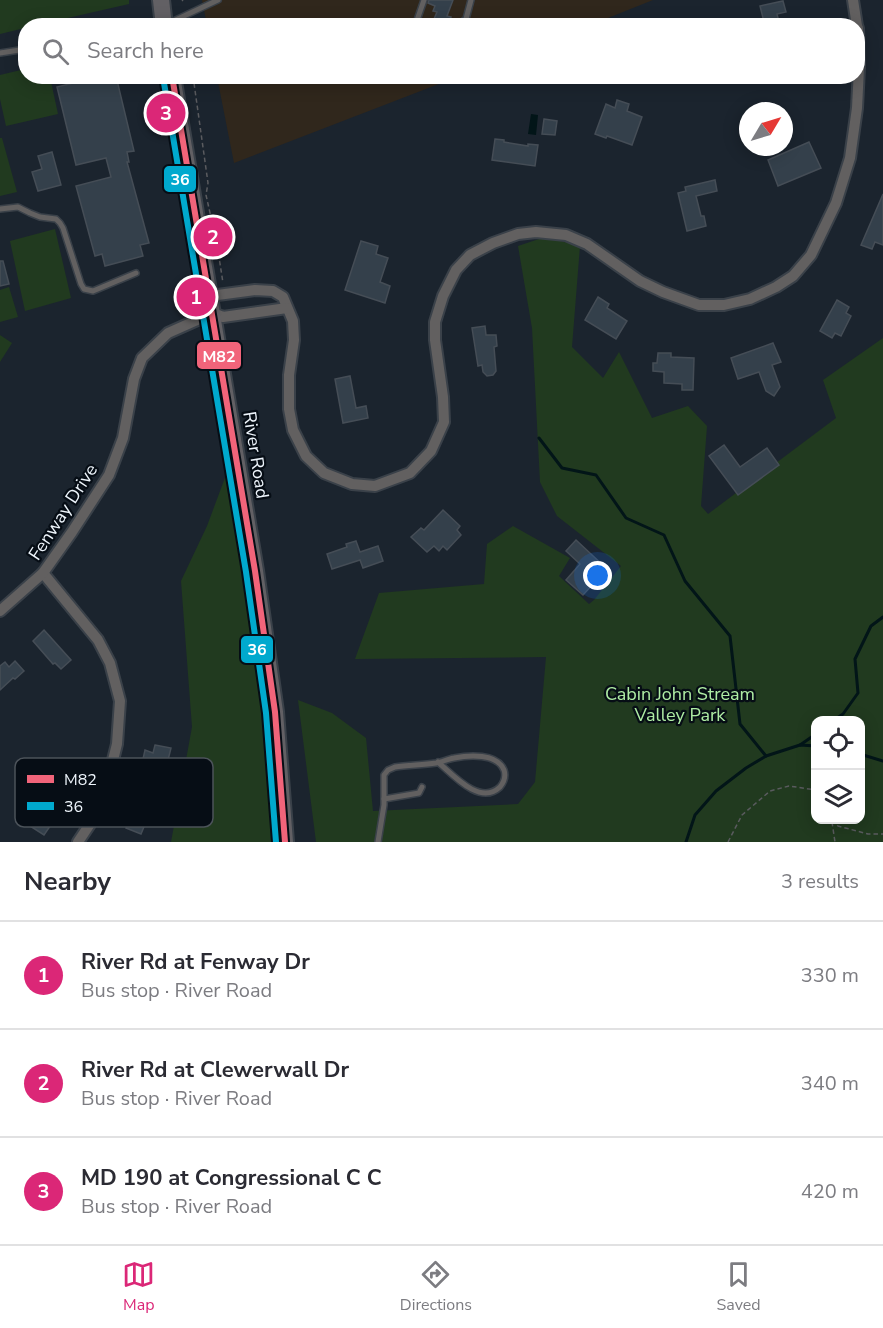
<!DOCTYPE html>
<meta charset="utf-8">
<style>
body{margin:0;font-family:"Nunito Sans",sans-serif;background:#f7f7f7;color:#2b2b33}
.controls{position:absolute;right:18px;bottom:18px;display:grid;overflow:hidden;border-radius:12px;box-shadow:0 3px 15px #0003}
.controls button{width:54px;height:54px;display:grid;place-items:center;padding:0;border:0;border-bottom:2px solid #e1e1e2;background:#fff;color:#2b2b33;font:30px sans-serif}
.compass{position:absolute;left:739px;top:102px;width:54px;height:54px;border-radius:50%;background:#fff;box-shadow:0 3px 15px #0003;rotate:52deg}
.you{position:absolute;left:598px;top:576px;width:21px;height:21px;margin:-15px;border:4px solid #fff;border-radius:50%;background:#1a73e8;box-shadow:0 0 0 9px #1a73e833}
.badge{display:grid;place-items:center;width:39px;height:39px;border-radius:50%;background:#db2777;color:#fff;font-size:20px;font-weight:700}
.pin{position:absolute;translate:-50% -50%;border:3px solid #fff;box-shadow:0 2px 6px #0006}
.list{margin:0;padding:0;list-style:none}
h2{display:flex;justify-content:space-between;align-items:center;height:78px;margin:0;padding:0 24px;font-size:26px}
h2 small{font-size:20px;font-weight:400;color:#7c7c81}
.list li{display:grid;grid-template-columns:39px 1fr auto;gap:18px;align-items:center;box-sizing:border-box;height:108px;padding:0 24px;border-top:2px solid #e1e1e2}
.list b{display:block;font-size:22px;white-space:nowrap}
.list p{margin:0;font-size:20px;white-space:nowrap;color:#7c7c81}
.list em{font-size:20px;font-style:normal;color:#7c7c81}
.icon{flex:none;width:33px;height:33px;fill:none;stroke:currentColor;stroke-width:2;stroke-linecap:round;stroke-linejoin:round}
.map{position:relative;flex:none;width:883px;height:842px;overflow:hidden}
.search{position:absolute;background:#fff;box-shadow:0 3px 15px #0003;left:18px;right:18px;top:18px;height:66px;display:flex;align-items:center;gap:15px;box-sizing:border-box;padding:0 21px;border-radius:24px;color:#7c7c81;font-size:22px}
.sheet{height:402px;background:#fff}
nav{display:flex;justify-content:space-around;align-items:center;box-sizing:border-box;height:84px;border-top:2px solid #e1e1e2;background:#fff;font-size:16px;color:#7c7c81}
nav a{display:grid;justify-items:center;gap:3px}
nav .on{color:#db2777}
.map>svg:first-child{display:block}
</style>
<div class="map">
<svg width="883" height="842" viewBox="0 0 883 842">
<rect width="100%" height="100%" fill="#1b242e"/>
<!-- education -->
<g fill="#30271c">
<polygon points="202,0 653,0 588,26 207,25"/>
<polygon points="217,77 217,76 457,77 234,163"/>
</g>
<!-- green -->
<g fill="#213a1f" fill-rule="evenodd">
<polygon points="0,0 129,0 129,4 37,25 26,26 25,28 0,34"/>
<polygon points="25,69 26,76 50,77 58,114 6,126 0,99 0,75"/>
<polygon points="0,138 2,138 17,192 0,196"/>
<polygon points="55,229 71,298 25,311 10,241"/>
<path d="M545,237L580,246L572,347L603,378L619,352L652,418L688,406L707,426L701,506L708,514L836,418L823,380L883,338V842H316L298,700L332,713L366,738L373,811L518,804L535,782L546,657L355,659L379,593L484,584L487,544L513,526L570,558L559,576L589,604L594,600L621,566L557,516L540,482L532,328L518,246ZM816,720H860V820H816Z"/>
<polygon points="9,287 18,317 0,322 0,290"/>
<polygon points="0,335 12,343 0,362"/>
<polygon points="229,467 255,571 285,842 171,842 192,727 181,581 207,526"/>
</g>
<!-- water -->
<polygon fill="#021518" points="531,114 538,115 536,135 528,134"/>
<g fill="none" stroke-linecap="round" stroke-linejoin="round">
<!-- stream -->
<g stroke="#021518" stroke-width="3">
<polyline points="539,438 562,468 596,475 626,518 664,535 685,581 730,636 740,724 766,756"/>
<polyline points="834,720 843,714 858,693 855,659 871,626 883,617"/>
<polyline points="800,745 816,734"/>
<polyline points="860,754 883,761"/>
<polyline points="686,842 695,815 716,791 746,768 766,756 800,745 816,746"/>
</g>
</g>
<!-- building -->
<g fill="#34404b" stroke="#454d56" stroke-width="1.5">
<polygon points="429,0 453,0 447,16 451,17 448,26 431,26 437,12 433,11 435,6 428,3"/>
<polygon points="783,1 786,12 777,14 780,26 765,26 760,6"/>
<polygon points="101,76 116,76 134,151 127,152 129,162 127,162 149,243 140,245 143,256 105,266 102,254 95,256 76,186 111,177 106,158 76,165 57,87"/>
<polygon points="617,100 629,104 627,111 642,117 632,145 607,136 606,138 595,134 606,104 615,108"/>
<polygon points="544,119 557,121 555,135 542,134"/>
<polygon points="495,139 504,140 504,142 528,146 528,144 538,145 535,166 492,160"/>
<polygon points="809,142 821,168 778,186 768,160"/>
<polygon points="52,152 61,185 38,191 32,172 42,169 38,156"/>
<polygon points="715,180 717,191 696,196 701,216 704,216 706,226 687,231 678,193 686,191 685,187"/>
<polygon points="883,194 883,245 875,242 872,249 861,245"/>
<polygon points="361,241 378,246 376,254 388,258 380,282 390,286 385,303 345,290"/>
<polygon points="0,261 3,261 9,284 0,286"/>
<polygon points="598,297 609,304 607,308 627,321 616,339 585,320"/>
<polygon points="837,300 849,307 846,313 851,316 841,336 835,333 832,338 820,331"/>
<polygon points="485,326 486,335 496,335 497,346 494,347 496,371 493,375 487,376 483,372 482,365 478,366 472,328"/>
<polygon points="773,343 781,362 772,365 780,387 774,396 766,391 759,372 738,379 731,358"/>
<polygon points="658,353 671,353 671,357 694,358 693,390 682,390 682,384 664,383 664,372 653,371 653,363 657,363"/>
<polygon points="350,376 356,408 366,406 368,418 343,423 335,379"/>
<polygon points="724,445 740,467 767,448 779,465 738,495 709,456"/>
<polygon points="443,510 460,526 457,530 461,535 447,550 443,546 439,551 434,546 427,552 411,537 421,528 424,530"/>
<polygon points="576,540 607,569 583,595 566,580 580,564 566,551"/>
<polygon points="356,541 360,552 378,546 383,561 363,568 360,560 332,569 327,554 347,547 346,544"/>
<polygon points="44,630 71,660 61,669 55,663 53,664 33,641"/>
<polygon points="15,661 24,671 15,679 13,678 0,690 0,666 5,662 9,667"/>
<polygon points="155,745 171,748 166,768 161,767 159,772 141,768 145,750 153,753"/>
<polygon points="134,797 153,805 141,834 126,828 132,812 129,810"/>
<polygon points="48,804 58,810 53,818 55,819 44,835 30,826 41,809 44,811"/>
</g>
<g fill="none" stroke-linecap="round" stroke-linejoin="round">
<!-- lane casing -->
<g stroke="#3a4149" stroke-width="8">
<g id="lane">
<polyline points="167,24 218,0"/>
<polyline points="415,26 424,0"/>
<polyline points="457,26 466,19 471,0"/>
<polyline points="0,53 26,49"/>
<polyline points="0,209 18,207 30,213 40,217 56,219 60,223 63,228 81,284 84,289 93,291 136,273"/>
<polyline points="384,799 419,793 422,787"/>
<path d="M378,842L384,805V775L388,770L395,767C408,765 422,765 436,763C442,762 448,759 454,758C469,755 497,753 504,770C506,776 504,782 500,787C480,806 453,775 438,762"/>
</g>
</g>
<!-- street casing -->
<g stroke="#3a4149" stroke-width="14">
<g id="street">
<polyline points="853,0 857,26"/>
<polyline points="210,296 255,290 273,291 283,297 293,321 294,340 289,375 289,409 293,430 306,456 324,473 352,484 375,486 410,473 431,451 444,422 443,397 435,340 435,322 443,296 456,270 470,255 493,243 518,234 536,232 566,235 587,244 640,281 663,292 699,305 724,305 750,299 776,287 793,276 811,255 836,203 850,158 857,108 859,68 858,28"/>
<polyline points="43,573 98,640 110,663 120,701 117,744 109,776 90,824 78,842"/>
<polyline points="0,611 43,573 72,532 109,475 123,438 134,379 142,358 168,333 213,313 223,317 287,308"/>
</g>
</g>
<!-- primary casing -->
<g stroke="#3a4149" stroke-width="20">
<g id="primary">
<polyline points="161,0 164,26"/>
<polyline points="172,76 255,571 275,712 285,842"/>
</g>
</g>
<!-- path -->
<g stroke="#5a5b5f" stroke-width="1.5" stroke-dasharray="4.5 3" stroke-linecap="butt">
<polyline points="182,0 183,1"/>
<polyline points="193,76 208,183 206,195 217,244 223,283"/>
<polyline points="832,820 838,826 868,834 883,834"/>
<polyline points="832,822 835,842"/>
<polyline points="728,842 742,815 770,791 789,786 816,790"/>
</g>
<!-- lane -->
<use href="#lane" stroke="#626060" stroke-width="5"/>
<!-- street -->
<use href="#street" stroke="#626060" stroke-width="10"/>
<!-- primary -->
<use href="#primary" stroke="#626064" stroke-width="16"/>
<!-- bus-1 casing -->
<g stroke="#060d15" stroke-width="10">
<polyline id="bus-1" points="172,76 255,571 275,712 285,842"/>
</g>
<!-- bus-2 casing -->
<g stroke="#060d15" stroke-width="10">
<polyline id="bus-2" points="163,77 246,572 266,713 276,842"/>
</g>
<!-- bus-1 -->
<use href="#bus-1" stroke="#f1647a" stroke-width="6"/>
<!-- bus-2 -->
<use href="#bus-2" stroke="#00a9ce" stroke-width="6"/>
</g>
<g text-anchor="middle" stroke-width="4.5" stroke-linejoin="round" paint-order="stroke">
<!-- street labels -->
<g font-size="18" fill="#eef5fc" stroke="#060d15">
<text transform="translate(256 455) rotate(81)" y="6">River Road</text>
<text transform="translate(63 512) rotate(-57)" y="6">Fenway Drive</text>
</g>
<!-- park labels -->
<g font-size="18" fill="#afeda4" stroke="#060d15">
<text x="680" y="700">Cabin John Stream<tspan x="680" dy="21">Valley Park</tspan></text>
</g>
</g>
<!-- legend -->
<rect x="15" y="758" width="198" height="69" rx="9" fill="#060d15" stroke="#4c535a" stroke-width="1.5"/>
<rect x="27" y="775" width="27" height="8" fill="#f1647a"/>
<rect x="27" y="802" width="27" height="8" fill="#00a9ce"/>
<g font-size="16" fill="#eef5fc">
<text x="64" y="785">M82</text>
<text x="64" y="812">36</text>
</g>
<g stroke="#060d15" stroke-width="2">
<rect x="163" y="165" width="34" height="28" rx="6" fill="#00a9ce"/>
<rect x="196" y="341" width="46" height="29" rx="6" fill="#f1647a"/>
<rect x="240" y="635" width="34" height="29" rx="6" fill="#00a9ce"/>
</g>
<g font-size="16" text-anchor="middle" font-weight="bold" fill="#fff">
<text x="180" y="185">36</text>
<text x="219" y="362">M82</text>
<text x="257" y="655">36</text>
</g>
</svg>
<div class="controls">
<button><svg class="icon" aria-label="locate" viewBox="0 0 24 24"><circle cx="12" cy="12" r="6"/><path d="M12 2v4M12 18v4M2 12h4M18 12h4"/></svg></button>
<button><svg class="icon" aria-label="layers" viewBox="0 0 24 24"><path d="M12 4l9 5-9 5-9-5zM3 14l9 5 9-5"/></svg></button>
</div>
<svg class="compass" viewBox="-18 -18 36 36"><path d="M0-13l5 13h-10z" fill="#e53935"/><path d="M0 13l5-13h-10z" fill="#7c7c81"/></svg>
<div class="you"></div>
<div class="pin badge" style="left:196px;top:297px">1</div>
<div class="pin badge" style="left:213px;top:237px">2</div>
<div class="pin badge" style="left:166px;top:113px">3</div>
<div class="search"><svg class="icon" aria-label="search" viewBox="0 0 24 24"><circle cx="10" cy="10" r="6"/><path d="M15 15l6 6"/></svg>Search here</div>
</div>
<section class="sheet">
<h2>Nearby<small>3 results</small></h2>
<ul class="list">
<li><span class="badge">1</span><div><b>River Rd at Fenway Dr</b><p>Bus stop · River Road</p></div><em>330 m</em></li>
<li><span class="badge">2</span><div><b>River Rd at Clewerwall Dr</b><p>Bus stop · River Road</p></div><em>340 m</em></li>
<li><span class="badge">3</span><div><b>MD 190 at Congressional C C</b><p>Bus stop · River Road</p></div><em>420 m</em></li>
</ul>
</section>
<nav>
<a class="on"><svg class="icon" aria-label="map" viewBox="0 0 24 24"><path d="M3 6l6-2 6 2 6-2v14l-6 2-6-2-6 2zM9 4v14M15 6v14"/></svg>Map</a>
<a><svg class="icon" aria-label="directions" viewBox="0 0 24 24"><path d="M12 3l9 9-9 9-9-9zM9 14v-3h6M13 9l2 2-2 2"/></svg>Directions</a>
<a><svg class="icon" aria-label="saved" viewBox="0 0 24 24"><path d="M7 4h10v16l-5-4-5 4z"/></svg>Saved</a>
</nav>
